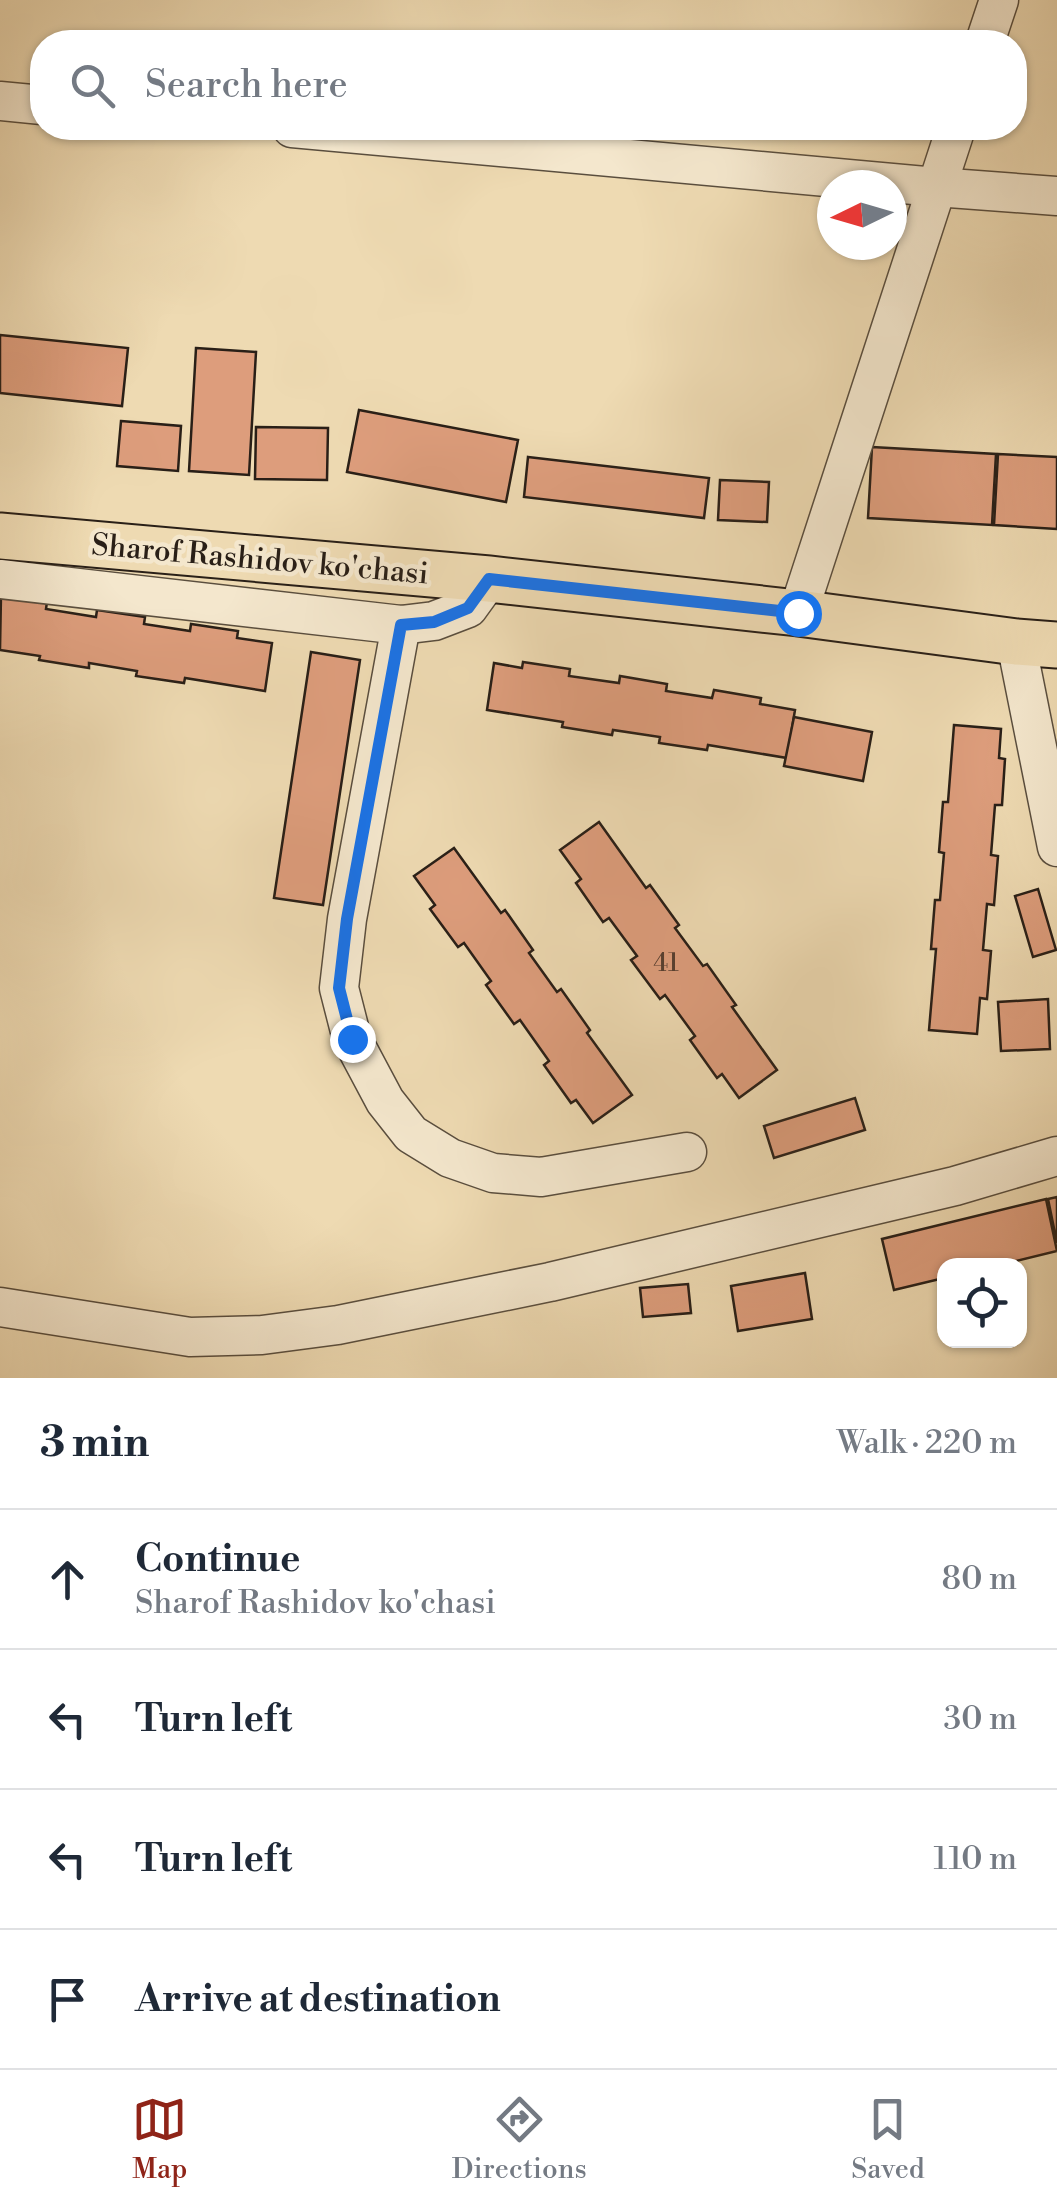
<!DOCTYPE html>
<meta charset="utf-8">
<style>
body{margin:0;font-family:"Libre Bodoni",serif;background:#f2f2f3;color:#1f2937}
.controls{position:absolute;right:30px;bottom:30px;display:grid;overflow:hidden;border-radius:20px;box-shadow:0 2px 8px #0004}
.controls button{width:90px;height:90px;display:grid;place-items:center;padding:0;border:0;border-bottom:2px solid #e0e1e3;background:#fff;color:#1f2937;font:50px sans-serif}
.compass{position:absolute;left:817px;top:170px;width:90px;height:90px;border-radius:50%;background:#fff;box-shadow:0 2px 8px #0004;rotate:265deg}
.stop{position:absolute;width:30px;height:30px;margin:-22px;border:8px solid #1a73e8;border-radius:50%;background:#fff}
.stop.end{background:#1a73e8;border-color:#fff;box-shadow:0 2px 10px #0008}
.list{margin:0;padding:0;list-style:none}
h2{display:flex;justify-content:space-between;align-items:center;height:130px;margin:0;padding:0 40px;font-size:42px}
h2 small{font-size:32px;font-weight:400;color:#747a83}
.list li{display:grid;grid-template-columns:65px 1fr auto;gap:30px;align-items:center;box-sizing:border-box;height:140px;padding:0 40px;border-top:2px solid #e0e1e3}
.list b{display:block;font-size:38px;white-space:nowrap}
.list p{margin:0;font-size:32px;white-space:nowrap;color:#747a83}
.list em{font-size:32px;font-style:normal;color:#747a83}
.icon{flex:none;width:55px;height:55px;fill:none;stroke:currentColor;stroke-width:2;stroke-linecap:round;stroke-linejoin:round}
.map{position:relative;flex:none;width:1057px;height:1378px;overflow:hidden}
.search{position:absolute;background:#fff;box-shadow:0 2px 8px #0004;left:30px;right:30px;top:30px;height:110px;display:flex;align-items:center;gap:25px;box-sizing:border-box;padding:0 35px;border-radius:40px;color:#747a83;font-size:38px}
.sheet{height:690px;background:#fff}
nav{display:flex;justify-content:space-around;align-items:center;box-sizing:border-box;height:140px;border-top:2px solid #e0e1e3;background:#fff;font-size:28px;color:#747a83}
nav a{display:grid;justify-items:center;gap:5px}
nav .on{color:#8f2418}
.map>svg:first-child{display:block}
</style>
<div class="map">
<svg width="1057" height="1378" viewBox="0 0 1057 1378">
<rect width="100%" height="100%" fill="#eedab2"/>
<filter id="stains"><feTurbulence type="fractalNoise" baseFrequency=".002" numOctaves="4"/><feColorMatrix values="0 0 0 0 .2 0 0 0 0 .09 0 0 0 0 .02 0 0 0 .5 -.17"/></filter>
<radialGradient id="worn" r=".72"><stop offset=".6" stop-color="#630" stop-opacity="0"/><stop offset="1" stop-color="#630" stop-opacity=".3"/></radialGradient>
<!-- building -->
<g fill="#dd9d7c" stroke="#291f17" stroke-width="2.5">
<polygon points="0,335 128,348 122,406 0,393"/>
<polygon points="196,348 256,352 249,475 189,471"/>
<polygon points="359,410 518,440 506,502 347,472"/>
<polygon points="121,421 181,426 178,471 117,466"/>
<polygon points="256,427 328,428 327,480 255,479"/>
<polygon points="872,447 996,454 992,525 868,518"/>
<polygon points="998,454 1057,457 1057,529 994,525"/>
<polygon points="528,457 709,478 704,518 524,497"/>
<polygon points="720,480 769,482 767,522 718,520"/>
<polygon points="1,595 47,602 46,609 96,617 97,610 145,617 144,624 190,631 191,624 238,631 237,638 272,643 265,691 185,678 184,683 136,676 137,671 89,663 89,668 39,660 40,656 0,650"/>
<polygon points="311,652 360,660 323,905 274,898"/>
<polygon points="523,662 570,669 569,676 619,683 620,676 667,684 666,691 712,698 714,690 761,698 760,704 795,710 787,758 708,745 707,750 659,743 660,737 613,730 612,735 562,727 563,722 487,710 494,663 522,668"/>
<polygon points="794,717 872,732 863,781 784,766"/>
<polygon points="954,725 1001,729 999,758 1005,759 1002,805 995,805 991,855 998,856 994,905 987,904 983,950 991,951 987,999 980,998 977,1034 929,1030 936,949 931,949 935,900 940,900 944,853 939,852 943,802 948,802"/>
<polygon points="599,822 646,888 650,885 679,925 675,928 703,966 707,964 736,1005 732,1007 777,1070 739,1098 722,1074 717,1078 690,1040 695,1036 665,995 660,999 631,960 637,956 609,918 603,922 576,883 581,879 560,850"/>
<polygon points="454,848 501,913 505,910 533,950 529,953 557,992 561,989 590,1030 587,1033 632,1095 593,1123 576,1100 571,1103 544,1065 549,1061 520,1020 514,1024 486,985 491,981 464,943 458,947 430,909 435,905 414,876"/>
<polygon points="1038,889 1056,950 1033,957 1015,896"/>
<polygon points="1048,999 1050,1049 1001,1051 998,1002"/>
<polygon points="855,1098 865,1130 774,1158 764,1126"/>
<polygon points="1057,1197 1057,1243 1048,1199"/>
<polygon points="1046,1199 1057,1251 996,1266 944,1266 944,1278 894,1290 882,1239"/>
<polygon points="805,1273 812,1319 738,1331 731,1286"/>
<polygon points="688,1284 691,1313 643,1317 640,1288"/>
</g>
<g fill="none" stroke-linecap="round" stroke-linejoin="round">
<!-- minor casing -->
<g stroke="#5a4e3e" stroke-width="41">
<g id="minor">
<polyline points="985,42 999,0"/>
<polyline points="0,101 42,105"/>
<polyline points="292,128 936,187 1057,196"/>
<polyline points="0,579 401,625 434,621 468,608 489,579"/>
<polyline points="798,613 956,128"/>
<polyline points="401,625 347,919 339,988 352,1039 385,1101 411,1134 450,1158 493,1173 541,1177 687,1152"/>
<polyline points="1016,642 1057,847"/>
<polyline points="0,1307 190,1337 262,1335 338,1325 550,1282 955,1186 1057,1156"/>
</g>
</g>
<!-- major casing -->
<g stroke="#291f17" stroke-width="49">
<polyline id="major" points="0,536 489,579 798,613 1016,642 1057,645"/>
</g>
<!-- minor -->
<use href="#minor" stroke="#f4e7cd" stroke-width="38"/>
<!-- major -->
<use href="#major" stroke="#eedab2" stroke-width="45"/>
</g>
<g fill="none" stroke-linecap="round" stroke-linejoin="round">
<!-- route -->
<polyline stroke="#1a73e8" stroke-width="12" points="352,1039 339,988 347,919 401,625 434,622 468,608 489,579 798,613"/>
</g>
<g text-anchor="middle" stroke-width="9" stroke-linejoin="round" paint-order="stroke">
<!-- number labels -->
<g font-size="25" fill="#563e30">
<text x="666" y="971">41</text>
</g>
<!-- street labels -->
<g font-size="30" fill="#291f17" stroke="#f4e7cd">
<text transform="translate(260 559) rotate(5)" y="10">Sharof Rashidov ko'chasi</text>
</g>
</g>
<rect width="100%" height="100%" filter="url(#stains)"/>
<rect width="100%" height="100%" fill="url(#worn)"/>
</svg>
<div class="controls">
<button><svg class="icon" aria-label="locate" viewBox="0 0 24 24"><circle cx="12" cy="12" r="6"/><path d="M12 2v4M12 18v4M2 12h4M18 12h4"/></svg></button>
</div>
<svg class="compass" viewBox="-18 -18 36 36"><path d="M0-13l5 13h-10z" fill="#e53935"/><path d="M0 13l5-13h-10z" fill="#747a83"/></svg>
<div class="stop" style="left:798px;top:613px"></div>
<div class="stop end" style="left:352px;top:1039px"></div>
<div class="search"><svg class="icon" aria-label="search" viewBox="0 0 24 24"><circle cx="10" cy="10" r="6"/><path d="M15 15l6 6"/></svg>Search here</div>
</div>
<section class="sheet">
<h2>3 min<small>Walk · 220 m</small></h2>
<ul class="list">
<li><svg class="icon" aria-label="ahead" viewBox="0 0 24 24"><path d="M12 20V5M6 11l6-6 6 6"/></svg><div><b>Continue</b><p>Sharof Rashidov ko'chasi</p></div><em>80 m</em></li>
<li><svg class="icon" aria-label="left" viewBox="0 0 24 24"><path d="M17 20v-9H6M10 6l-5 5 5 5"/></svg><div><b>Turn left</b></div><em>30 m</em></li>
<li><svg class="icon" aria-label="left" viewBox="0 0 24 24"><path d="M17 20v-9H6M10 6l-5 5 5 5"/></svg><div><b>Turn left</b></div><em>110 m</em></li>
<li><svg class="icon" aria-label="arrive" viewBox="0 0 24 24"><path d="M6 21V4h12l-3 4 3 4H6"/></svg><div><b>Arrive at destination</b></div></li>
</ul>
</section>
<nav>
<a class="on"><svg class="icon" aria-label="map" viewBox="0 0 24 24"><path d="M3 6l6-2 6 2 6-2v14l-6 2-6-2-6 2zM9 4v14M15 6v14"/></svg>Map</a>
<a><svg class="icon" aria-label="directions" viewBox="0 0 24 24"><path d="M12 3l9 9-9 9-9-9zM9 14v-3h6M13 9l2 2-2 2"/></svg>Directions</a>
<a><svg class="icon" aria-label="saved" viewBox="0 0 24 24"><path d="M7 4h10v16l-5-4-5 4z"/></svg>Saved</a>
</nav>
